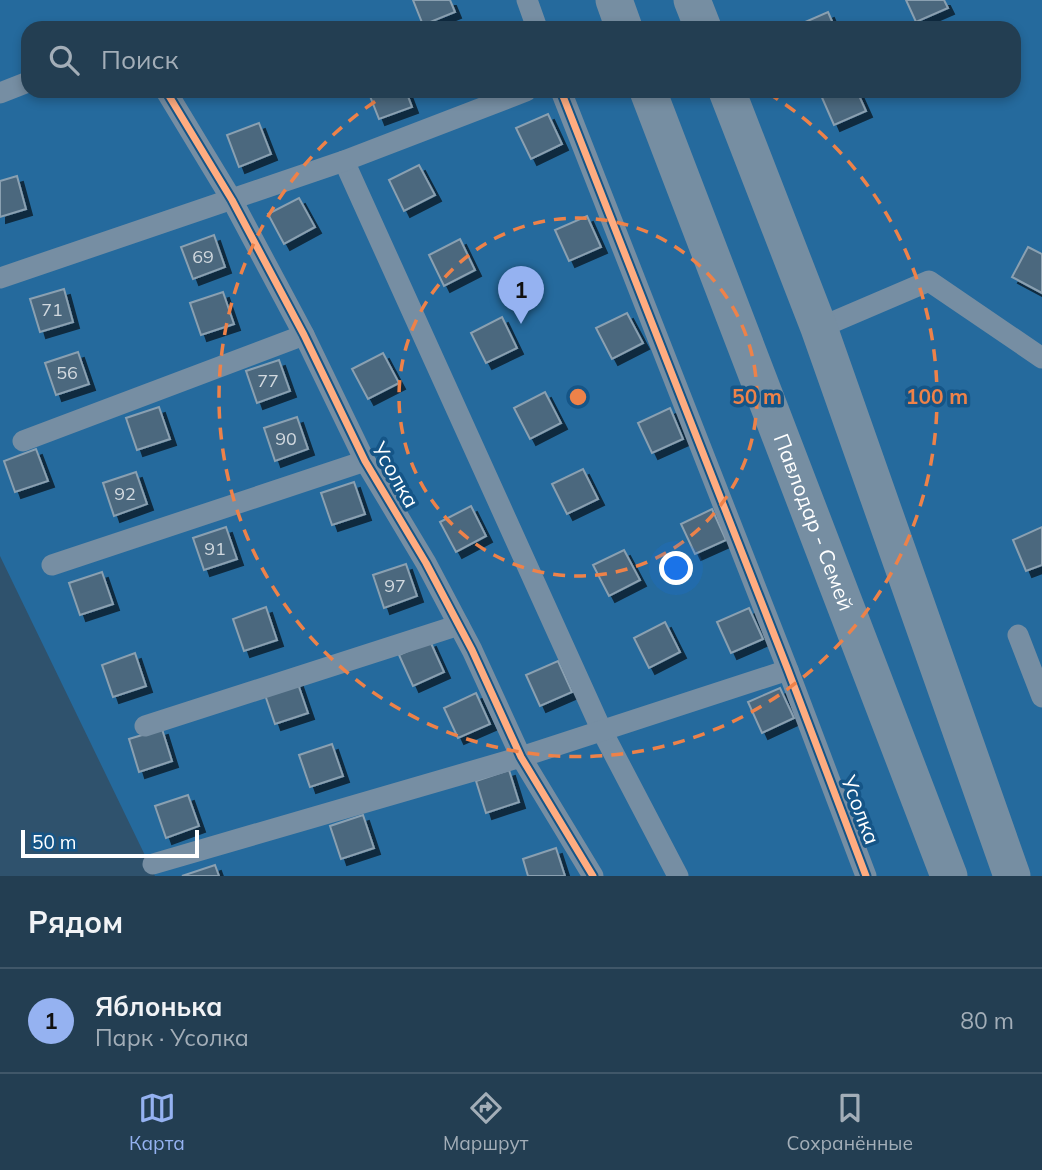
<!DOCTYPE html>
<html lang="ru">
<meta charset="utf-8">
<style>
body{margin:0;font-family:Mulish,sans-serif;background:#2f495c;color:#f1f3f6}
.scale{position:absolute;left:21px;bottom:18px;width:178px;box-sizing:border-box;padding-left:7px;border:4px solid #fff;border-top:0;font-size:19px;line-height:24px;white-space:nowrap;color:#fff;-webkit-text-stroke:5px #155587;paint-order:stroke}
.you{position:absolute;left:677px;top:569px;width:24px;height:24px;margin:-18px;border:5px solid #fff;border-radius:50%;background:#1a73e8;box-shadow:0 0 0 10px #1a73e833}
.badge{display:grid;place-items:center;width:46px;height:46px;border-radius:50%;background:#95b2f1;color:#111;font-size:23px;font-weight:700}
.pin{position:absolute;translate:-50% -58px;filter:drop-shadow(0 2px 4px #0008)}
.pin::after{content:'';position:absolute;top:37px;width:24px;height:21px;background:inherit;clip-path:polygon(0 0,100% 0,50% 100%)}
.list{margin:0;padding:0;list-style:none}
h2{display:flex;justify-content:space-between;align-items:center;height:91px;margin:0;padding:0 28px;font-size:30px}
h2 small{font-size:23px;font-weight:400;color:#a3aeb8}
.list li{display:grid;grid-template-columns:46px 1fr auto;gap:21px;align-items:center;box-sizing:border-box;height:105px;padding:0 28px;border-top:2px solid #405769}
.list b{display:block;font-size:26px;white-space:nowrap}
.list p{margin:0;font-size:23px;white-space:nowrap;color:#a3aeb8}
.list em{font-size:23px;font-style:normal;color:#a3aeb8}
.icon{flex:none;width:38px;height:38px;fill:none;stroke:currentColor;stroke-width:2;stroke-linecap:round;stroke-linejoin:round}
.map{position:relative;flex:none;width:1042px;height:876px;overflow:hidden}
.search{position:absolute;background:#233e52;box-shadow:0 4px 10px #0003;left:21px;right:21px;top:21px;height:77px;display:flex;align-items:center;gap:18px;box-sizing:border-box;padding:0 24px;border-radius:21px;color:#a3aeb8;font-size:26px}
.sheet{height:196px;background:#233e52}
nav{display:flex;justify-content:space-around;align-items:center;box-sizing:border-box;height:98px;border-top:2px solid #405769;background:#233e52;font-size:19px;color:#a3aeb8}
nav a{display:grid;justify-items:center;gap:4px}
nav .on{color:#95b2f1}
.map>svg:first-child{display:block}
</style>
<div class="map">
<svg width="1042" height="876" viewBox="0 0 1042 876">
<defs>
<filter id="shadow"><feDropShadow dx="6" dy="6" stdDeviation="0" flood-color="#0009"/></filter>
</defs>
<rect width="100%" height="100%" fill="#2f526d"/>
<!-- green -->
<path fill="#256a9d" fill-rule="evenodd" d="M0,0H1042V876H155L0,556ZM28,28H1014V91H28Z"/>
<!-- building -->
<g fill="#4c687e" stroke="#8aa0b1" stroke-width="2" filter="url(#shadow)">
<polygon points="413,0 450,0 455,12 423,25"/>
<polygon points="906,0 944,0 948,8 916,22"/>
<polygon points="828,12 835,28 797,28 796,26"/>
<polygon points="368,91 406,91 412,107 379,119"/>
<polygon points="826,91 857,91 866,111 834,125 820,93"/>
<polygon points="548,114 562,144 531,159 516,128"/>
<polygon points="259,123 271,154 239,167 227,135"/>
<polygon points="419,165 435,195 404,211 389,180"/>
<polygon points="17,176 26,209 0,217 0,181"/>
<polygon points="299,198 315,227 284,244 268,214"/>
<polygon points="587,216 601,247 569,261 555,230"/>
<polygon points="214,235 225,267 193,279 181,247"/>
<polygon points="460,239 475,270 444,286 429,255"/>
<polygon points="1028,247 1042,254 1042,293 1012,277"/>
<polygon points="64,289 73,322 40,332 30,299"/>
<polygon points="223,292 234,324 201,335 190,303"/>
<polygon points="627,313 643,343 612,359 596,328"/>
<polygon points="502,317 517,348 486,363 471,333"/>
<polygon points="78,352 89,384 56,395 45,363"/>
<polygon points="383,353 399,383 368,399 352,369"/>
<polygon points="279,360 290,391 257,403 246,371"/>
<polygon points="545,392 561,423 530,439 514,408"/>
<polygon points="159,407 170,439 137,450 126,418"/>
<polygon points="670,408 683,439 652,453 638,423"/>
<polygon points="297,417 308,449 275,461 264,428"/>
<polygon points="36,449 48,481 15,492 4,461"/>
<polygon points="583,469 598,499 567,514 552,484"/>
<polygon points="136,472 147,504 114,516 103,483"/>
<polygon points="354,482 365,514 332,525 321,493"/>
<polygon points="471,506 486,536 456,552 440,522"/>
<polygon points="712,509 726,540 695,554 681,524"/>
<polygon points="226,527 237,559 204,570 193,538"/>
<polygon points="1042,527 1042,565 1026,571 1013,540"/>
<polygon points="624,550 640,580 609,596 593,565"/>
<polygon points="406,564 417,596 384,608 373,575"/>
<polygon points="102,572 113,604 80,615 69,583"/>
<polygon points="266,607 277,640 244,651 233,619"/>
<polygon points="749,608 763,639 731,653 717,622"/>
<polygon points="665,622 680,652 649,668 634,638"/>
<polygon points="430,641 444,672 413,686 399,655"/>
<polygon points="135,653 146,686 113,697 102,665"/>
<polygon points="558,661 572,692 540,706 526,675"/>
<polygon points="297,681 308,713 275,724 264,692"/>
<polygon points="780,688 794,718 762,733 748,702"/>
<polygon points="476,693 490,724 458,738 444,708"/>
<polygon points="162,729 172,761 139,772 129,739"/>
<polygon points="332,744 343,776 310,787 299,755"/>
<polygon points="509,770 519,802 486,813 476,781"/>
<polygon points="188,795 199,826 166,838 155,806"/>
<polygon points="363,815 374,848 341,859 330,826"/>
<polygon points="556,848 565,876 528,876 523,859"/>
<polygon points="215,865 219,876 182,876"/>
</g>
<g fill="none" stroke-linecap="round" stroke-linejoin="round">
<!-- minor -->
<g stroke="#768ea3" stroke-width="21">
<polyline points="527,0 537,28"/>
<polyline points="166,91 232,200 304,335 365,461 426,563 472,650 521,757 593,876"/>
<polyline points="561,91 788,670 866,876"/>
<polyline points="0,93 28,82"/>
<polyline points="344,161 602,731 678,876"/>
<polyline points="0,278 344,161 526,91"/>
<polyline points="819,328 929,281 1042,358"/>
<polyline points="23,441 304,335"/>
<polyline points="52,565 365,461"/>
<polyline points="1018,635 1042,697"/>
<polyline points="145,726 459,625"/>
<polyline points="153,864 521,757 788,670"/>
</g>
<!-- trunk -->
<g stroke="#768ea2" stroke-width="37">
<polyline points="614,0 624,28"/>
<polyline points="692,0 703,28"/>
<path id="s1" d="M648,91L949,876"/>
<polyline points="727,91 819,328 1012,876"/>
</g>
<!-- cycleway casing -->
<g stroke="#155587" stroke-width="11">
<g id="cycleway">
<polyline points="166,91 232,200 304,335 365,461 426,563 472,650 521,757 593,876"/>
<polyline points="561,91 788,670 866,876"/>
</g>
</g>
<!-- cycleway -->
<use href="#cycleway" stroke="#ffac80" stroke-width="7"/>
</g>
<!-- distance rings -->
<g fill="none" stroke="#ee8249" stroke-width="3.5" stroke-dasharray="12 9">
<circle cx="578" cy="397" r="179"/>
<path d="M768 93A359 359 0 1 1 388 93"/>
</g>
<g text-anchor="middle" stroke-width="7" stroke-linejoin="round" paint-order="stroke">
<!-- number labels -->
<g font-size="18" fill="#d2d9df">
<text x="203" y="263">69</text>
<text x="52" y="316">71</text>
<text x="67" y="379">56</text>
<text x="268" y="387">77</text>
<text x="286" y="445">90</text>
<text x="125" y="500">92</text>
<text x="215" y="555">91</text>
<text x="395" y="592">97</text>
</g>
<!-- street labels -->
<g font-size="21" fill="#fff" stroke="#155587">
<text transform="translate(395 475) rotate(60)" y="7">Усолка</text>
<text dy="7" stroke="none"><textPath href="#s1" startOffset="462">Павлодар - Семей</textPath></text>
<text transform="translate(860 810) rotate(69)" y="7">Усолка</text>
</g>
</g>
<circle cx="578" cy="397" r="10" fill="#ee8249" stroke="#155587" stroke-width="3.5"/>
<g font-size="21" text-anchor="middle" font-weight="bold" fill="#ee8249" stroke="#155587" stroke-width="7" stroke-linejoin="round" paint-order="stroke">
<text x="757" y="404">50 m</text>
<text x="937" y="404">100 m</text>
</g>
</svg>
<div class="scale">50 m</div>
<div class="you"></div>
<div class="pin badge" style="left:521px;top:324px">1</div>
<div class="search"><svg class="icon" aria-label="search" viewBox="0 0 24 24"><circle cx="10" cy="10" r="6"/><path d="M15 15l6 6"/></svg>Поиск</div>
</div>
<section class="sheet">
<h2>Рядом<small></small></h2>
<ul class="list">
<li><span class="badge">1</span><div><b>Яблонька</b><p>Парк · Усолка</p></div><em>80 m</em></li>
</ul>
</section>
<nav>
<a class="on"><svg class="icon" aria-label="map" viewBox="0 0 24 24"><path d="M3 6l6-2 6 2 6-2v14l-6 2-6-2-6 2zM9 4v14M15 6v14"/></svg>Карта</a>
<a><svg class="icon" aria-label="directions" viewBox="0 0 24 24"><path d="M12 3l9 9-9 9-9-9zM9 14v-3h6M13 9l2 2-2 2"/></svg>Маршрут</a>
<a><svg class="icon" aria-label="saved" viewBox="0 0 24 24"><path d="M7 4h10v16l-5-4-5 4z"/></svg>Сохранённые</a>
</nav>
